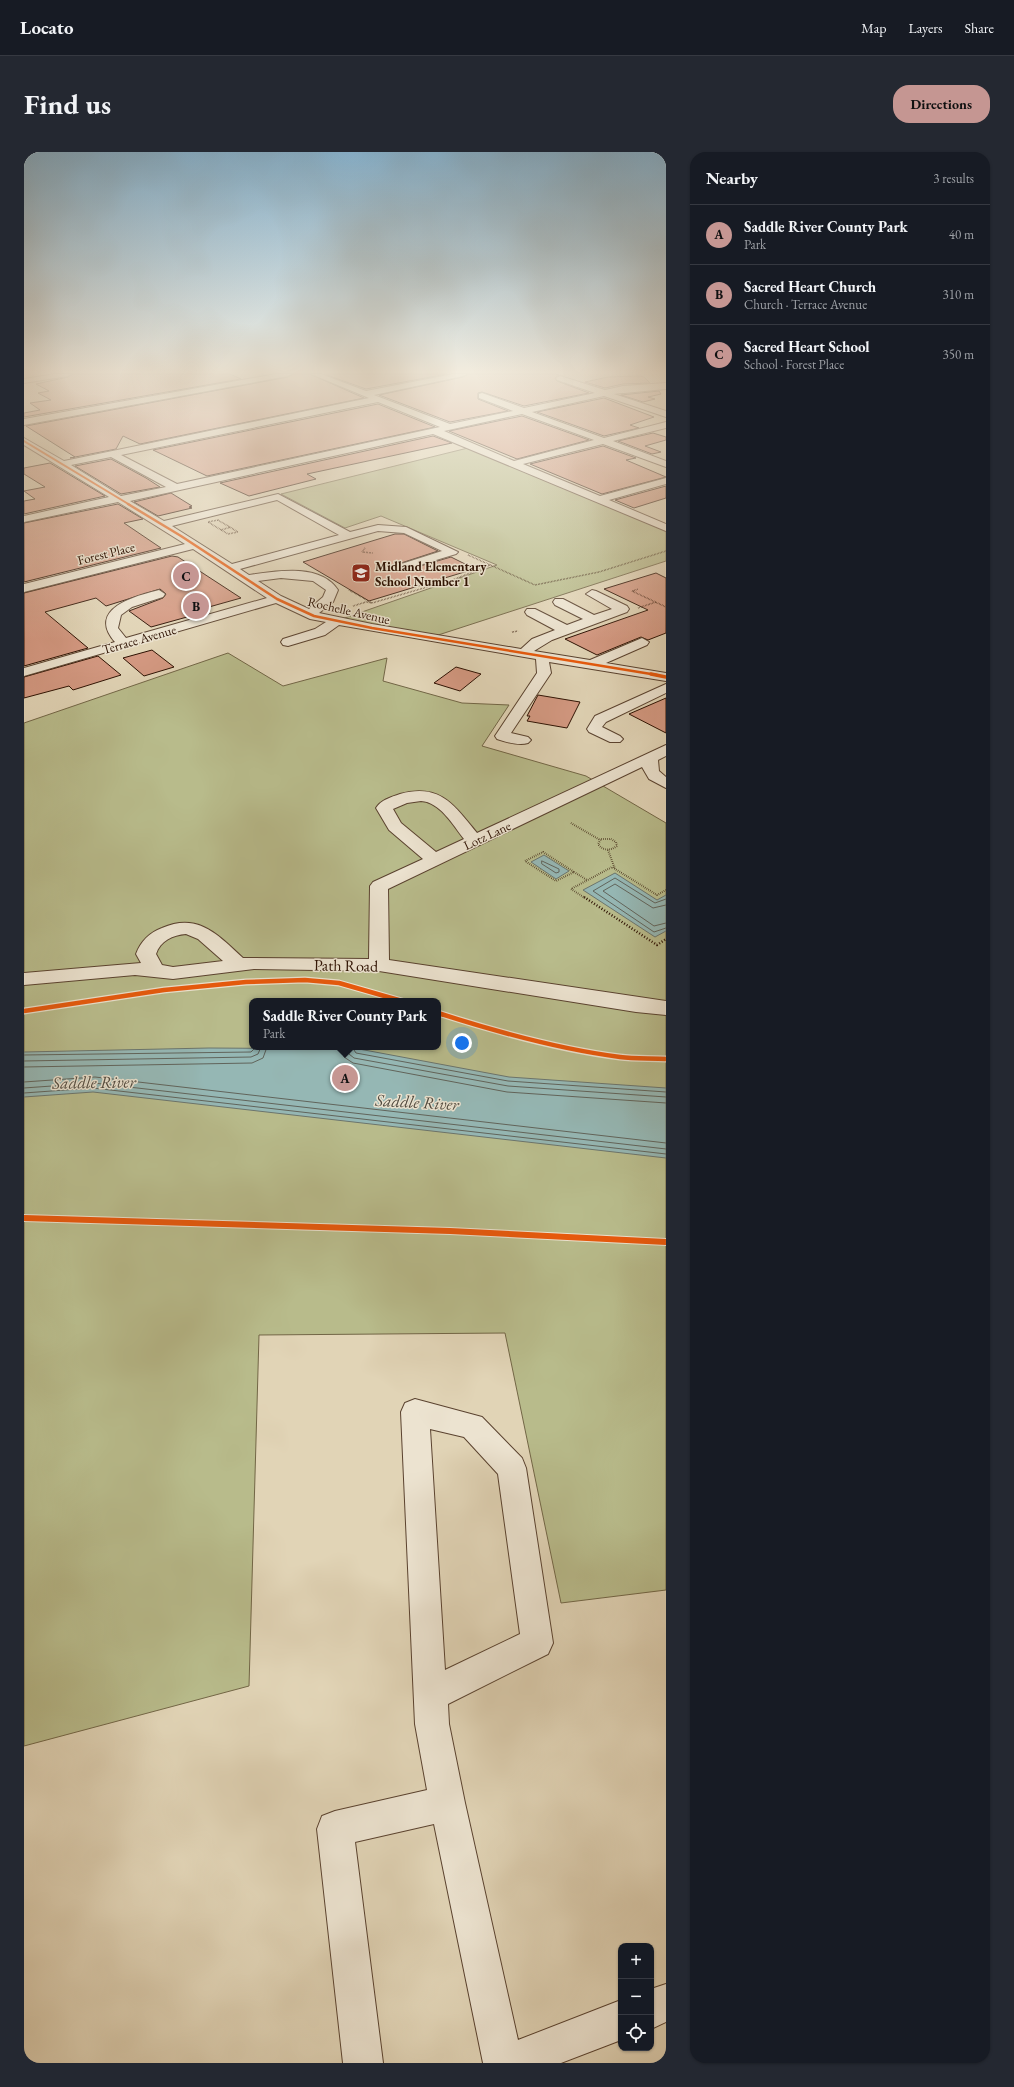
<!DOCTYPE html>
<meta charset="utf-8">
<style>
body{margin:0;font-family:"EB Garamond",serif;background:#242831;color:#f1f3f6}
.controls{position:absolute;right:12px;bottom:12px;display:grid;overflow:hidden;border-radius:8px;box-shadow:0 1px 3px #0004}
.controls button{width:36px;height:36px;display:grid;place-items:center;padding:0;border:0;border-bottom:1px solid #363941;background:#171b24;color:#f1f3f6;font:20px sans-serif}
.you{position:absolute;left:438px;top:891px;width:14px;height:14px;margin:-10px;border:3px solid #fff;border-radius:50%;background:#1a73e8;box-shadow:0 0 0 6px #1a73e833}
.badge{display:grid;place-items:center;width:26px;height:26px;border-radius:50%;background:#c59692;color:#111;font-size:13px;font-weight:700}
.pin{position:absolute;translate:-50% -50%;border:2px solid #fff;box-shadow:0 1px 4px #0006}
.popup{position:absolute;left:225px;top:846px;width:192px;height:52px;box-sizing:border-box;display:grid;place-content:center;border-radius:8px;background:#171b24;filter:drop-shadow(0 1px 3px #0005);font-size:13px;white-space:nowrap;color:#9ea1a6}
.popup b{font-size:15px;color:#f1f3f6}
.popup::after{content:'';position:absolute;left:50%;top:100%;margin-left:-8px;border:8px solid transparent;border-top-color:#171b24}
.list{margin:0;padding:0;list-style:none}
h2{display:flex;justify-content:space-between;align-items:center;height:52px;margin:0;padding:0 16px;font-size:17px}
h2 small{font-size:13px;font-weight:400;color:#9ea1a6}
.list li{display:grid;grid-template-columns:26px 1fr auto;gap:12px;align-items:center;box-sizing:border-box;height:60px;padding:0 16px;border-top:1px solid #363941}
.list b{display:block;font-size:15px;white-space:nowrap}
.list p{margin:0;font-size:13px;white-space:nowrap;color:#9ea1a6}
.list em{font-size:13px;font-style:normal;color:#9ea1a6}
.icon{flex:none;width:22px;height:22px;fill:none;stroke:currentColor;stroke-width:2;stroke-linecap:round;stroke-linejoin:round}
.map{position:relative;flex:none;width:642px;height:1911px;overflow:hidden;border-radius:16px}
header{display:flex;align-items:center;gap:24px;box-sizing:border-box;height:56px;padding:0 20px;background:#171b24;border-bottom:1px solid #363941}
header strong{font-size:19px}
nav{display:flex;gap:22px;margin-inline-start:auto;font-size:14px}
.intro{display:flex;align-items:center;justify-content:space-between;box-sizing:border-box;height:96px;padding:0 24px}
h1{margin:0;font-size:28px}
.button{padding:10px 18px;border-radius:16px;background:#c59692;color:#111;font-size:14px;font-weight:700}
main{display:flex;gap:24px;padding:0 24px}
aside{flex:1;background:#171b24;border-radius:16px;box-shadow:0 1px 3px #0004}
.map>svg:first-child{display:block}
</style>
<header>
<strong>Locato</strong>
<nav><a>Map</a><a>Layers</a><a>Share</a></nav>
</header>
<div class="intro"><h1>Find us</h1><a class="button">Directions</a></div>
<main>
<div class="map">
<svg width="642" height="1911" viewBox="0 0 642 1911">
<rect width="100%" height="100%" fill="#e1d4b6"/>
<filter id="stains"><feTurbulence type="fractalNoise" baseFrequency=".005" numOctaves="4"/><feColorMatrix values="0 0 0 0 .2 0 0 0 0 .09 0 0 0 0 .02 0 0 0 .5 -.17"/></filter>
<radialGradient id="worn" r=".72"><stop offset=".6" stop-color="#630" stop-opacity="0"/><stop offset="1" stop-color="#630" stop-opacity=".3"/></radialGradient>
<!-- green -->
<g fill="#b8bb8b" stroke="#726646" fill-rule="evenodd">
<polygon points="448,295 642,376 642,409 405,486 312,469 473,413 357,364 321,376 257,342"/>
<path d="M204,501L259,534L363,506L359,529L438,551L485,553L458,594L562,624L642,671V1438L537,1451L481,1181L235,1183L225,1534L0,1594V571ZM228,849H414V895H228Z"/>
</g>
<!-- water -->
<g fill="#95b7b4" stroke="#6b756d">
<polygon points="520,703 545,719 532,727 507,710"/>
<polygon points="591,721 633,748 642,743 642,779 631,785 559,738"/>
<polygon points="185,896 335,897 485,925 642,936 642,1006 69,940 0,945 0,900"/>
</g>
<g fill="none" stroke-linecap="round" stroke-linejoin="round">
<!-- shore -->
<g stroke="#61645b" stroke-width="1">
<polygon points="518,709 535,717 535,720 532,721 518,712"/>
<polyline points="642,747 631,751 591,726 569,739 630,780 642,776"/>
<polyline points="642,753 629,756 591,732 579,739 630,774 642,771"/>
<polyline points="317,895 320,905 329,911 483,940 642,951"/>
<polyline points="323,895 325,902 330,906 484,934 642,945"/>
<polyline points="328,895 332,901 484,929 642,940"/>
<polyline points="0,903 227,900 232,895"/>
<polyline points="0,909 227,905 234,902 237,895"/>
<polyline points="0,915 228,911 239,906 243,895"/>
<polyline points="0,930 71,925 642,991"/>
<polyline points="0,936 70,931 642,997"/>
<polyline points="0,941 69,936 642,1002"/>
</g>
</g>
<!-- building -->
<g fill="#d49982" stroke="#2d1102">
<polygon points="49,222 206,222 217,227 0,265 0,261 16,258 6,251 27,248 14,241 25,239 12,232 44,225"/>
<polygon points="269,222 286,222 340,246 116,292 99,284 92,297 46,306 51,305 2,274 264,225"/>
<polygon points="300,222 423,222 342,237"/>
<polygon points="444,222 532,222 535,223 531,226 533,229 565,241 500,254 458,240 454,241 454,247 484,259 426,270 355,243 439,225"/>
<polygon points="615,224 620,225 626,231 599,232 581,236 561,230 584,225"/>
<polygon points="635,239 637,242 624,245 631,247 619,250 597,243"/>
<polygon points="580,246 630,265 606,273 615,276 580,284 513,260"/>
<polygon points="354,252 411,275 183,324 129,298"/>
<polygon points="498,264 565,288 493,307 425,279"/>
<polygon points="629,281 642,285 642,288 621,294 637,300 628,302 594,289"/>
<polygon points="409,284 428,291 283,322 292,327 225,344 196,331"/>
<polygon points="579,294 612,306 602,308 642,325 578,342 506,312"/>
<polygon points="87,307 122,326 136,335 97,342 51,314"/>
<polygon points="26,311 81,344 0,362 0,349 11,347 0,339 21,335 0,322 0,316"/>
<polygon points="642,334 642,346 610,356 591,348"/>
<polygon points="147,341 168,354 165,355 168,356 134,364 110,350"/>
<polygon points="94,352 119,367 100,371 137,396 0,430 0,371"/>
<polygon points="371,382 380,382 414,399 371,413 368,416 370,419 379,419 427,405 441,412 438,413 447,418 345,449 279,410"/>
<polygon points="148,404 154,405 217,446 160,462 163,465 127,475 105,459 139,446 142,442 136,437 82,454 72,446 21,460 64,496 0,514 0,441"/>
<polygon points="632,421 642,426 642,481 624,488 617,485 573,503 541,487 624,458 580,437"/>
<polygon points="128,498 150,515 120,524 99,506"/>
<polygon points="74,504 97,523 49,538 45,534 0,546 0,525"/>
<polygon points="432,515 457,522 436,539 410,531"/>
<polygon points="514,543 556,550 543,576 503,569 506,564 503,564"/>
<polygon points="642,546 642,581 605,562"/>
</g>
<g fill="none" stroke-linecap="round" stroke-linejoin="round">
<!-- minor casing -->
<g stroke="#5a422f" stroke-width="2">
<g id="minor">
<polygon points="31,222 48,222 44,224 0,231 0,227"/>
<polygon points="252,222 268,222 264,224 0,273 0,267"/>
<path d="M287,222H297L342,239L429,222H443L439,224L350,243L426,272L489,259L455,246V242L458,241L500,256L571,241L533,228L532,226L536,224L581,238L599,234L642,231V237L590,242L642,259V265L580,244L508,260L580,286L642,270V276L589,289L642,309V315L579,292L499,312L576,344L642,326V332L585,348L642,372V379L409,282L106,349L140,369L254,342L326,380L354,373L382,375L434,400L432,402L379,418H371L369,416L371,414L418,399L380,381L354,379L216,417L225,423C253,419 296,411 314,438L309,450L295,461L348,472L497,497L508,487L531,478L503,463L501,460L503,457H511L543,473L559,467L531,453L529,450L531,447H539L570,463L588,457L562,442L568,438L572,439L603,454L605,457L603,460L528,488L510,499L566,508L618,486L625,490L623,493L582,511L642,521V529L525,510L527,521L487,581L504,585L507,588L504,591C495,594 482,590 473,587L471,584L513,521L512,507L315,473L301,483L264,494L259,493L257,490L259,487L291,477L302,470L286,467L252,451L0,524V516L91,490C62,457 111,444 135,438L141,442L139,445L108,455L97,463L94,476L102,486L243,446L169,397L0,440V432L161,392L94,350L0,370V364L85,345L0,293V286L40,309L345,246ZM354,250L416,275L153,332L97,303ZM498,262L570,288L490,309L420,279ZM87,305L142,335L97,344L47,313ZM253,348L315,383L208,412L148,374ZM257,426L289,429L302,438L299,445L285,457L257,444L234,429Z"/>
<polygon points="642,532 642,541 582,570 578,575 596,584 599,587 596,590 586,590 565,580 563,577 571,564"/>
<path d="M642,593V604L634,608L635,619L642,625V636L625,627L618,615L364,737L365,808L642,849V863L612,860L355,819L230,817L149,827L111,823L0,833V821L117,811L112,802C117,789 125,781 138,776C174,760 194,783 219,806L345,807L346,734L349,730L399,707L365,678L352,656C357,648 367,645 376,642C416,631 430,653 453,681ZM397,649C416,650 429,673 440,687L412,700L377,671L369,657L383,651ZM162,782L174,787L199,809L149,815L138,813L132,802C136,789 149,783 162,782Z"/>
<path d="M391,1247L458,1265L498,1306L502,1316L529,1491L524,1502L424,1552L425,1572L441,1651L494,1888L597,1848V1888L537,1911H459L410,1672L331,1690L359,1911H319L293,1677L298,1664L311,1659L403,1638L391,1572L377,1260L381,1251ZM406,1277L440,1285L474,1322L496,1482L421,1518Z"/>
<polygon points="642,1832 642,1870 627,1877 627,1837"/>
</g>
</g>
<!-- path-far3 -->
<g stroke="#2d1102" stroke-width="1.5" stroke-dasharray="0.5 1" stroke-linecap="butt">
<polygon points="194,368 214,380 204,382 184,370"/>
<polyline points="197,378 207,375"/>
<polyline points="341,396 338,400 349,401"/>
<polyline points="444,403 511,433 575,420 642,399"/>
<polyline points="325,438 348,451 431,427 466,413"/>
<polyline points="608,439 642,455"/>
<polyline points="609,439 614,437"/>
<polyline points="329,454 342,450 348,451"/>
<polyline points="614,456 632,450"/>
<polyline points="488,480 494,479"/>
</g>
<!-- path-far2 -->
<g stroke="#2d1102" stroke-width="2" stroke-dasharray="0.5 1.5" stroke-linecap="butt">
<polyline points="547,671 576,688"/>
<path d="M577,687H587L592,690L593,694C586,699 579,699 574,692Z"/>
<polyline points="584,698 591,717"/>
<polygon points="519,700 550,720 532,729 501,709"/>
<polyline points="550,720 563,728"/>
<polyline points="561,746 547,737 588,715 633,743 642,738"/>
</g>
<!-- path-far1 -->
<g stroke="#2d1102" stroke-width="2.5" stroke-dasharray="1 2" stroke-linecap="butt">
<polyline points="560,745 633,793 642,787"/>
<polyline points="321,833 378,849"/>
<polyline points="0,859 129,839"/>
<path d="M414,861C473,880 534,897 596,905C611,907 627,906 642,907"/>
</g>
<!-- path -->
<polyline stroke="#2d1102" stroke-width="3" stroke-dasharray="1 2.5" stroke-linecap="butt" points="0,1066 426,1079 642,1090"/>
<!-- minor -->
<use href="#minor" fill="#ece3d0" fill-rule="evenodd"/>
<!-- cycleway-far4 casing -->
<g stroke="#ece3d0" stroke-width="3">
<polyline id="cycleway-far4" points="0,289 106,353"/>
</g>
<!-- cycleway-far3 casing -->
<g stroke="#ece3d0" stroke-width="4">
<polyline id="cycleway-far3" points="104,352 157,384 253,447 290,464 348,476 633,523"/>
</g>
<!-- cycleway-far2 casing -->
<g stroke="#ece3d0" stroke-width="5.5">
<polyline id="cycleway-far2" points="627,522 642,525"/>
</g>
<!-- cycleway-far1 casing -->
<g stroke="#ece3d0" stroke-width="7">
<g id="cycleway-far1">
<polyline points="0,859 140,838 222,830 281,828 315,831 378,849"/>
<path d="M414,861C473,880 534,897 596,905C611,907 627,906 642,907"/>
</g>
</g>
<!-- cycleway casing -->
<g stroke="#ece3d0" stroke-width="8">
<polyline id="cycleway" points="0,1066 426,1079 642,1090"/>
</g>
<!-- cycleway-far4 -->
<use href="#cycleway-far4" stroke="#e8590c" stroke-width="2"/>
<!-- cycleway-far3 -->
<use href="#cycleway-far3" stroke="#e8590c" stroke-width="2.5"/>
<!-- cycleway-far2 -->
<use href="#cycleway-far2" stroke="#e8590c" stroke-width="3.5"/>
<!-- cycleway-far1 -->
<use href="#cycleway-far1" stroke="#e8590c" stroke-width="4.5"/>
<!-- cycleway -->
<use href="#cycleway" stroke="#e8590c" stroke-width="6"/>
</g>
<!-- sky -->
<linearGradient id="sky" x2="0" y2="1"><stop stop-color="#87b5d3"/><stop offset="0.45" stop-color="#f2ecde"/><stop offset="1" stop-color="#f2ecde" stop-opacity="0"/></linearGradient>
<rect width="642" height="489" fill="url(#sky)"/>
<!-- icons -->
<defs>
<g id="school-square" transform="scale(1)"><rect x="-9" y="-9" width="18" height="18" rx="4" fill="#8f2418" stroke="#ece3d0"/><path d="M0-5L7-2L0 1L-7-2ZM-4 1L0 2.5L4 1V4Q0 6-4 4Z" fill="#fff"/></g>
</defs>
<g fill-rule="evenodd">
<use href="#school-square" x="337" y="421"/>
</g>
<g text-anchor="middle" stroke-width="3" stroke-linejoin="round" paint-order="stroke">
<!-- far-street labels -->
<g font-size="13" fill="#2d1102" stroke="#ece3d0">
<text transform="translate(82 401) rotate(-14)" y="5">Forest Place</text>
<text transform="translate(325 458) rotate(13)" y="5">Rochelle Avenue</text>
<text transform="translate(115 487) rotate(-16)" y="5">Terrace Avenue</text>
<text transform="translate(463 683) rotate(-25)" y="5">Lotz Lane</text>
</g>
<!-- far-poi labels -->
<g font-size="13" font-weight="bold" fill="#2d1102" stroke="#ece3d0" text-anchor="start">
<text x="351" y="419">Midland Elementary<tspan x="351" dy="15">School Number 1</tspan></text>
</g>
<!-- street labels -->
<g font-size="16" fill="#2d1102" stroke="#ece3d0">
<text transform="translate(322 813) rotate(1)" y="6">Path Road</text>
</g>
<!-- water labels -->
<g font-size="17" font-style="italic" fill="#514b40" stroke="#ece3d0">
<text transform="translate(70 930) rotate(-1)" y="6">Saddle River</text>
<text transform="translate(393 950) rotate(3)" y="6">Saddle River</text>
</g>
</g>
<rect width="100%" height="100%" filter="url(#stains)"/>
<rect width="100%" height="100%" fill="url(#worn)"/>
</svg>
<div class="controls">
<button>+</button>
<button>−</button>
<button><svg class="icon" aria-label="locate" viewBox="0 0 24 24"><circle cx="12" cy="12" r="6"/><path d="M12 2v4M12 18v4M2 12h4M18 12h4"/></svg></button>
</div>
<div class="you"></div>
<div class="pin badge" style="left:321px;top:926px">A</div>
<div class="popup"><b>Saddle River County Park</b>Park</div>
<div class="pin badge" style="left:172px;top:454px">B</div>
<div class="pin badge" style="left:162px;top:424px">C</div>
</div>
<aside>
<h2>Nearby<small>3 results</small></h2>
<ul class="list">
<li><span class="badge">A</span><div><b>Saddle River County Park</b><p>Park</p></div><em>40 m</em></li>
<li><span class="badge">B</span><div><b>Sacred Heart Church</b><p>Church · Terrace Avenue</p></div><em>310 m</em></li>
<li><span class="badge">C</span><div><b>Sacred Heart School</b><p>School · Forest Place</p></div><em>350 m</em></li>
</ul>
</aside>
</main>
